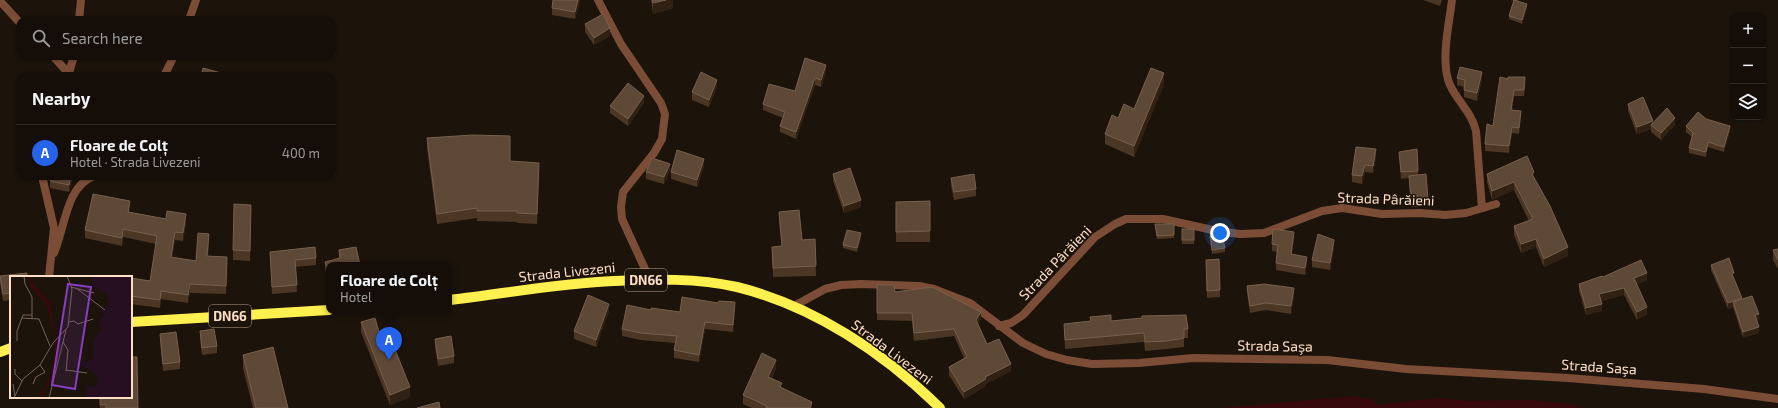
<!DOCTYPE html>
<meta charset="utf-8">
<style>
body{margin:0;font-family:"Exo 2",sans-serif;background:#221c16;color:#f1f3f6}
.controls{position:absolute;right:12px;top:12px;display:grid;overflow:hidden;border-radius:8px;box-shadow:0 1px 3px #0004}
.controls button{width:36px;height:36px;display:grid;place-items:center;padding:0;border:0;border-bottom:1px solid #342e29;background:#150e08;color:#f1f3f6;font:20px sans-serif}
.you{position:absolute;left:1220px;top:233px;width:14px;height:14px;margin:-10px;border:3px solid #fff;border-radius:50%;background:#1a73e8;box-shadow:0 0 0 6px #1a73e833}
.badge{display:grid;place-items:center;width:26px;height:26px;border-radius:50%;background:#2563eb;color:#fff;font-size:13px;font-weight:700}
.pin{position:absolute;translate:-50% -33px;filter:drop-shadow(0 1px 2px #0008)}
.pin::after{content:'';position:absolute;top:21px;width:14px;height:12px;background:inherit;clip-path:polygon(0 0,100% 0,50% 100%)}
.popup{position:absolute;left:326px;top:262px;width:126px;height:52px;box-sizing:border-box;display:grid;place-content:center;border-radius:8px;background:#150e08;filter:drop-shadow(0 1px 3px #0005);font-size:13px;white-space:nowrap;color:#9d9c9c}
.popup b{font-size:15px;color:#f1f3f6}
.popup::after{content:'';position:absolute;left:50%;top:100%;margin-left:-8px;border:8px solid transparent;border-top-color:#150e08}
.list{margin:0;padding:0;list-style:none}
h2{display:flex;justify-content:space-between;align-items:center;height:52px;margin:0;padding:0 16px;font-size:17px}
h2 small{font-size:13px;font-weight:400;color:#9d9c9c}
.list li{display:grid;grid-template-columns:26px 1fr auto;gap:12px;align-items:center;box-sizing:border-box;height:56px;padding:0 16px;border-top:1px solid #342e29}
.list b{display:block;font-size:15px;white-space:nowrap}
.list p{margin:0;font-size:13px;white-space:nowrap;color:#9d9c9c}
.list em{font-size:13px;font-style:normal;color:#9d9c9c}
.icon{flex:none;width:22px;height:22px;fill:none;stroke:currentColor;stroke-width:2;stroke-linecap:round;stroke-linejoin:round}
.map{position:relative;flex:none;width:1778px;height:408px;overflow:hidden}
.search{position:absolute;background:#150e08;box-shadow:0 1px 3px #0004;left:16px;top:16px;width:320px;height:44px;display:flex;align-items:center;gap:10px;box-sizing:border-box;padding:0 14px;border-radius:12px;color:#9d9c9c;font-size:15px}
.panel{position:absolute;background:#150e08;box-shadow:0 1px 3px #0004;left:16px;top:72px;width:320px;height:108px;border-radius:12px}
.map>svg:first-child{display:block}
</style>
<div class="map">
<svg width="1778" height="408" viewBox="0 0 1778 408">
<rect width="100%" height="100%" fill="#1c130b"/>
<!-- water -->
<polygon fill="#38090c" points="1355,396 1371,399 1379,405 1435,398 1466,401 1529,400 1570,404 1582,408 1220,408"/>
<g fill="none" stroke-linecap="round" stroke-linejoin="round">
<!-- minor -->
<g stroke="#7b4d36" stroke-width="8">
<polyline points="598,0 621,44 661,103 665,114 662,139 654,153 623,192 621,207 622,219 650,280"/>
<path d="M1452,0C1449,24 1440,63 1450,85C1458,102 1472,113 1476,131L1482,208"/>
<polyline points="0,1 20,23"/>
<polyline points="79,20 81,0"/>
<polyline points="189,20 196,0"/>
<polyline points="53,56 69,74"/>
<polyline points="68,76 74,56"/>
<polyline points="164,76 174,56"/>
<polyline points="42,176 54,228 49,277"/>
<path d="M54,253C65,228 66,186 94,176"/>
<polyline points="794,306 825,289 841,285 861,284 919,286 934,289 970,303 1023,343 1046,354 1067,360 1092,364 1139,363 1193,358 1327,360 1406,369 1568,378 1704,389 1778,399"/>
<polyline points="999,326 1011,323 1023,315 1095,237 1115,224 1126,219 1163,219 1217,231 1240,234 1264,233 1322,211 1342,208 1382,214 1420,213 1445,215 1466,213 1496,204"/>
</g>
<!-- primary -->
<g stroke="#fef04f" stroke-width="10">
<path d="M449,300C504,294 559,283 614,281C655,279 697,278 737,287C814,306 884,353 940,408"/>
<polyline points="131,322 329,310"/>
<polyline points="0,352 11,348"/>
</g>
</g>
<!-- wall -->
<g fill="#4b3724">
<polygon points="553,0 580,0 575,19 552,15 552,8"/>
<polygon points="651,0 673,0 673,8 653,14"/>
<polygon points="1423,0 1442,0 1440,6"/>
<polygon points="1510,0 1518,0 1518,1 1527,8 1522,24 1509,19 1509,16 1514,1"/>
<polygon points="585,24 610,36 594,45 585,32"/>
<polygon points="826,72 821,87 815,85 796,139 780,132 780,126 783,118 763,110 763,104 795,91"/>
<polygon points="1500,77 1525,84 1524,96 1514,96 1512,110 1521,118 1519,134 1512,133 1509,153 1485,151 1485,144 1493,126"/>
<polygon points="1457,78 1482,79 1477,101 1464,97 1464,87 1457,85"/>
<polygon points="1164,84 1134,157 1105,144 1105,134 1118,118 1134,109"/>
<polygon points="717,87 709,107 692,100 692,92"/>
<polygon points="644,103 628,126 610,113 610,106"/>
<polygon points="1628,104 1653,123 1675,125 1661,140 1651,132 1651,129 1637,134 1628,111"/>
<polygon points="1706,119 1730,131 1724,152 1708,147 1706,157 1689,153 1689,148 1692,137 1686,132 1686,126"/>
<polygon points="427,138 510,161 539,173 537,224 517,223 517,222 477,221 477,218 437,224 427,148"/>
<polygon points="1399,152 1418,171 1418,175 1428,199 1428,206 1411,207 1409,178 1401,179"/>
<polygon points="1376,157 1373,173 1365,172 1362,184 1352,182 1352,175"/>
<polygon points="704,166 697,187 671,179 671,172"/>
<polygon points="670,171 664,184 646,179 646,172"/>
<polygon points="833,174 861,207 844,213 833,181"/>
<polygon points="1487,174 1534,179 1568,256 1544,267 1536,247 1521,253 1514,235 1514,226 1529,221 1514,190 1492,200 1487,182"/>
<polygon points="73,176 69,192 50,188 50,181"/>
<polygon points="951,178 976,189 976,196 954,200 951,185"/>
<polygon points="930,201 930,242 896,242 896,202"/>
<polygon points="234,204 251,205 250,261 233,260"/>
<polygon points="130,209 129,212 166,219 186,222 183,241 175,240 172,258 196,261 209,242 208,256 227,265 226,294 190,293 188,303 161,299 160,308 131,304 131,278 150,281 156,244 123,237 122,246 85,238 85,230"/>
<polygon points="779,212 802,240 815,239 816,276 773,277 772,247 782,246 779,222"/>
<polygon points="1155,224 1174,224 1174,238 1157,239"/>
<rect x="1182" y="229" width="12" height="15"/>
<polygon points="1210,236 1225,248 1225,252 1212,254"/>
<polygon points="861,237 857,252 843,248 843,245"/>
<polygon points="1294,239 1292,254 1307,264 1305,275 1276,270 1276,263 1277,252 1272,251 1272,244"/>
<polygon points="1334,247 1330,270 1312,267 1312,260"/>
<polygon points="1778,249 1778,269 1773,260 1773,250"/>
<polygon points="339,250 360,265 329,265 329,284 325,269 325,262 339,258"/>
<polygon points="270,252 316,258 316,265 295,267 297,292 272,294"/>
<polygon points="1219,259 1220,297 1207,298 1206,260"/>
<polygon points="1711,265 1734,278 1742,299 1759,319 1757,320 1759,333 1743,338 1733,307 1728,309 1711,270"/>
<polygon points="0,276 11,277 11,300 3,301 0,283"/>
<polygon points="1603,277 1647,280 1637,284 1647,314 1637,320 1624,295 1601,301 1602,311 1586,315 1579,291 1579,284"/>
<polygon points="877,285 895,292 981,319 978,324 987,344 1011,371 986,384 986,386 964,399 949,375 949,367 964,358 954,336 914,341 912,321 877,320"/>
<polygon points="1247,286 1294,295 1291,314 1266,310 1250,313 1247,293"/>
<polygon points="651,310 680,312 735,310 733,332 705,329 699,362 674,358 674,350 675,343 641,340 622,336 622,329"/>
<polygon points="609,311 596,347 574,339 574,331"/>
<polygon points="1090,317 1111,321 1188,329 1188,338 1184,338 1184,347 1167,349 1145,351 1144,342 1065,349 1064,324 1090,321"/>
<polygon points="361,322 379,332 396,350 410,397 390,405 361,332"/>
<polygon points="200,331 217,346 217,353 202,355 200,338"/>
<polygon points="160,334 180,362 180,369 163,371 160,341"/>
<polygon points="435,339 454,356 454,363 438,366 435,346"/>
<polygon points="243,355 288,408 253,408 243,368"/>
<polygon points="776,369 772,378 782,388 812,408 752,408 743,404 743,395"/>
<polygon points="100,397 138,408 100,408"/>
</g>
<!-- shaded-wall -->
<g fill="#302113">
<polygon points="578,0 580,0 575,19 575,12"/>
<polygon points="666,0 673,0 673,8 653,14 653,3"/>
<polygon points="1527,4 1527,8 1522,24 1522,20"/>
<polygon points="610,28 610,36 594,45 594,38"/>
<polygon points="826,65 826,72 821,87 821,80"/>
<polygon points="1482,72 1482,79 1477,101 1477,93"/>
<polygon points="1164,73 1164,84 1134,157 1134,146"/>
<polygon points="815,78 815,85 796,139 796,132"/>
<polygon points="717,80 717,87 709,107 709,100"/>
<polygon points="1514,90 1514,96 1511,117 1511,110"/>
<polygon points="644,96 644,103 628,126 628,119"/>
<polygon points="1521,111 1521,118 1519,134 1519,128"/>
<polygon points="1675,118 1675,125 1661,140 1661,133"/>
<polygon points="1653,121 1653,127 1651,125 1651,129 1637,134 1637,127"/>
<polygon points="1730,126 1730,131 1724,152 1724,147"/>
<polygon points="1512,127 1512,133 1509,153 1509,146"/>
<polygon points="1708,142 1708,147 1706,157 1706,152"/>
<polygon points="1376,149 1376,157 1373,173 1373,166"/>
<polygon points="704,159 704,166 697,187 697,180"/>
<polygon points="539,163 539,173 537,224 537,214"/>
<polygon points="670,164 670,171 664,184 664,177"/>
<polygon points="1365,165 1365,172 1362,184 1362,176"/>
<polygon points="1534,172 1534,181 1532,174"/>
<polygon points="71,176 73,176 69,192 69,185"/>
<polygon points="1514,182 1514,190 1492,200 1492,191"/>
<polygon points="861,200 861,207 844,213 844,206"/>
<polygon points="130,201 130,209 128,220 128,212"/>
<polygon points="186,214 186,222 183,241 183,233"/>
<polygon points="123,229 123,237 122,246 122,238"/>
<polygon points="175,232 175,240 171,265 171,257"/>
<polygon points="1294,232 1294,239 1291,261 1291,254"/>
<polygon points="861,233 861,237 857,252 857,248"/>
<polygon points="209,234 209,242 207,264 207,256"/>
<polygon points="1536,239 1536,247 1521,253 1521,244"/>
<polygon points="1334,240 1334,247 1330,270 1330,263"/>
<polygon points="1568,247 1568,256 1544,267 1544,259"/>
<polygon points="1307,257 1307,264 1305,275 1305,268"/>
<polygon points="1647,273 1647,280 1634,286 1634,278"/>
<polygon points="190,284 190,293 188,303 188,295"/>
<polygon points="1294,288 1294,295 1291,314 1291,306"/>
<polygon points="1624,288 1624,295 1599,301 1599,294"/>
<polygon points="161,291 161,299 160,308 160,300"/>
<polygon points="1742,298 1742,303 1733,302 1733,307 1728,309 1728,303"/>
<polygon points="735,302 735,310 733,332 733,325"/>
<polygon points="609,304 609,311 596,347 596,340"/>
<polygon points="1602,304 1602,311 1586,315 1586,308"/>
<polygon points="1647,307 1647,314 1637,320 1637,312"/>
<polygon points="981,312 981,319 976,327 976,320"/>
<polygon points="1759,314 1759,319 1755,321 1755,315"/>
<polygon points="705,322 705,329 699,362 699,355"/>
<polygon points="1759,327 1759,333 1743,338 1743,332"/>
<polygon points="396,340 396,350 392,351 392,342"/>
<polygon points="776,360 776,369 768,386 768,377"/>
<polygon points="1011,364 1011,371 986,384 986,386 964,399 964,392 985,377"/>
<polygon points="410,387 410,397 390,405 390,395"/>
<polygon points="812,402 812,408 810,408"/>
</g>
<!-- building -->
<g fill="#5e4936" stroke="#77604c">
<polygon points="553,0 578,0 575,12 552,8"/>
<polygon points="652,0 666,0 653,3"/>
<polygon points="1514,0 1527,4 1522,20 1509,16"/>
<polygon points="603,14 610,28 594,38 585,24"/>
<polygon points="805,58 826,65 821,80 815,78 796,132 780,126 785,112 763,104 769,84 795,91"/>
<polygon points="1460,67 1482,72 1477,93 1464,90 1465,80 1457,78"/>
<polygon points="203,68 221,73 221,76 201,76"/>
<polygon points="1151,68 1164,73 1134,146 1105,134 1112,115 1118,118 1124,104 1134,109"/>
<polygon points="701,72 717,80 709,100 692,92"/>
<polygon points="1500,77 1508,79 1508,77 1525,77 1524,90 1514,90 1511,110 1521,111 1519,128 1512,127 1509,146 1485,144 1487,124 1493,126"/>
<polygon points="628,83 644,96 628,119 610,106"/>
<polygon points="1643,97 1653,121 1637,127 1628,104"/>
<polygon points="1667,108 1675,118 1661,133 1651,125"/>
<polygon points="1698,112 1706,119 1730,126 1724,147 1708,142 1706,152 1689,148 1693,133 1686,126"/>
<polygon points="472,135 510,136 510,161 539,163 537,214 517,213 517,211 477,211 477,208 437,214 427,138"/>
<polygon points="1356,147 1376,149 1373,166 1365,165 1362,176 1352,175"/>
<polygon points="1417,149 1418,171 1401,172 1399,152"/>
<polygon points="677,150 704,159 697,180 671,172"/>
<polygon points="1527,156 1534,172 1532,174 1550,206 1568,247 1544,259 1536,239 1521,244 1514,226 1533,219 1514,182 1492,191 1487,174"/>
<polygon points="652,158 670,164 664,177 646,172"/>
<polygon points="850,168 861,200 844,206 833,174"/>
<polygon points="974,174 976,189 954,192 951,178"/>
<polygon points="1426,174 1428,199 1411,200 1409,176"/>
<polygon points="51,176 71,176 69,185 50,181"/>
<polygon points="93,194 130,201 128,212 166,219 167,211 186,214 183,233 175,232 171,257 196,261 198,233 209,234 207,256 227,257 226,286 190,284 188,295 161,291 160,300 131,296 131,278 150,281 157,236 123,229 122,238 85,230"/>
<polygon points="930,201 930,231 896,232 896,202"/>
<polygon points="234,204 251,205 250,251 233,250"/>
<polygon points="799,210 802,240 815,239 816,266 773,268 772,247 782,246 779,212"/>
<polygon points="1155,224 1174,224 1174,235 1157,236"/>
<rect x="1182" y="229" width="12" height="11"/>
<polygon points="1273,229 1294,232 1291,254 1307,257 1305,268 1276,263 1278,245 1272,244"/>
<polygon points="847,230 861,233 857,248 843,245"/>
<polygon points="1318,234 1334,240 1330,263 1312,260"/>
<polygon points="1222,235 1225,248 1212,250 1210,236"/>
<polygon points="315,247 316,258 295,260 297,285 272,287 270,252"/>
<polygon points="356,247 360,265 329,265 329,277 325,262 340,258 339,250"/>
<polygon points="1778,249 1778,260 1773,250"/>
<polygon points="1729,258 1734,273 1732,274 1742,298 1728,303 1711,265"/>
<polygon points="1219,259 1220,290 1207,291 1206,260"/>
<polygon points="1641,260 1647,273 1634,278 1647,307 1637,312 1624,288 1599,294 1602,304 1586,308 1579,284 1602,276 1603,277"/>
<polygon points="27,273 27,277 11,277 11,293 3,294 0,276"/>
<polygon points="1264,284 1294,288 1291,306 1266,303 1250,306 1247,286"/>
<polygon points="877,285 894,285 895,292 932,287 981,312 976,320 987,344 999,339 1011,364 985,377 986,379 964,392 949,367 967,357 954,329 914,333 912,313 877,313"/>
<polygon points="588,295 609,304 596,340 574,331"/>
<polygon points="1752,296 1759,314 1755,315 1759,327 1743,332 1733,302"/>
<polygon points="682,297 718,303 719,301 735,302 733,325 705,322 699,355 674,350 677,336 641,333 622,329 627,305 651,310 651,308 680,312"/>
<polygon points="1111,315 1111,321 1142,318 1142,316 1186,315 1188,329 1184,329 1184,338 1167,341 1145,342 1144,333 1065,340 1064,324 1091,321 1090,317"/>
<polygon points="375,318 379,332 391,327 396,340 392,342 410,387 390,395 361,322"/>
<polygon points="214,329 217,346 202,348 200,331"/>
<polygon points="176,332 180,362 163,364 160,334"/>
<polygon points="451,336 454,356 438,359 435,339"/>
<polygon points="273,347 288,408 256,408 243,355"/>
<polygon points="762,353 776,360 768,377 782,383 780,387 812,402 810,408 766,408 767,406 743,395"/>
<polygon points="131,357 137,357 138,408 106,408 106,404 100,405 100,397 131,397"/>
<polygon points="439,402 440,408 417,408"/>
</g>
<g text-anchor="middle" stroke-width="3" stroke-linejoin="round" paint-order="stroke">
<!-- shield labels -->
<g fill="#1c130b" stroke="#bba18f" stroke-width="1">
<rect x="625" y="269" width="42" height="22" rx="3"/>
<rect x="209" y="305" width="42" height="22" rx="3"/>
</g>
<g font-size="13" font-weight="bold" fill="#ffdec7">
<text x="646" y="285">DN66</text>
<text x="230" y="321">DN66</text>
</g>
<!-- street labels -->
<g font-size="14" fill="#ffdec7" stroke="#1c130b">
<text transform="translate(1386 199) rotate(2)" y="5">Strada Pârăieni</text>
<text transform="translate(1055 263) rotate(-46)" y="5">Strada Pârăieni</text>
<text transform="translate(567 272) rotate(-6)" y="5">Strada Livezeni</text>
<text transform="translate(1275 346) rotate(1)" y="5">Strada Saşa</text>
<text transform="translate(892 352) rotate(37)" y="5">Strada Livezeni</text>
<text transform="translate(1599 367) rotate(4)" y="5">Strada Saşa</text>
</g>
</g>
<!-- overview -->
<g transform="translate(10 276)">
<rect width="122" height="122" fill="#1c130b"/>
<path d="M81,0H122V122H77L76,110L86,111L88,100L71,88L83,82L84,66L91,52L89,44L95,39L91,35L99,27L95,16L82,9Z" fill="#260f20"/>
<path d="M20,0H22L23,7L40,27L47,68L44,97L32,122H29L41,99L44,83L45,60L36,28L20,10Z" fill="#38090c"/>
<path fill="none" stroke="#776456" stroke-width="1" d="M14,0L15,8L22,21V42M61,11L84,17M66,12L95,34M12,42L29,43L40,70M59,46L64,45L68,48L83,43M7,65V55L13,39H22M53,66L58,74L56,95M5,93V98L12,105M56,94L77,97M3,108L5,120M23,108L26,101L35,96L30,89M4,122L13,103L30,89L43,67L58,51L62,13L57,0M39,122L56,54"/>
<path fill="#883ec0" fill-opacity="0.15" stroke="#883ec0" stroke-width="2" d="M58,8L81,11L65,113L42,109Z"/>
<rect width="122" height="122" fill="none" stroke="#ffdec7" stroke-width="2"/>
</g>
</svg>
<div class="controls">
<button>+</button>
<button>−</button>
<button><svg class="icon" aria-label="layers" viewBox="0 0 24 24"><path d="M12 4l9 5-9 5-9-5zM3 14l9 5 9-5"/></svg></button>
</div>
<div class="you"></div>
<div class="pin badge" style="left:389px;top:360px">A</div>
<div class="popup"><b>Floare de Colț</b>Hotel</div>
<div class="search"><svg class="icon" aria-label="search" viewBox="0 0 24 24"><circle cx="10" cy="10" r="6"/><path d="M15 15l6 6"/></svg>Search here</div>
<section class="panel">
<h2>Nearby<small></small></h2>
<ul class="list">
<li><span class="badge">A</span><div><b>Floare de Colț</b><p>Hotel · Strada Livezeni</p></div><em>400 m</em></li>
</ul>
</section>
</div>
